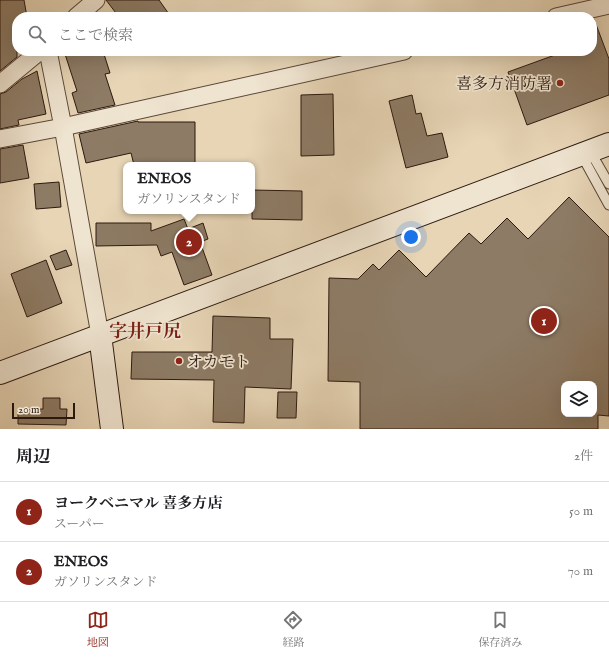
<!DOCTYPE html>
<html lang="ja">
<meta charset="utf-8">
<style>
body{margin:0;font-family:"IM FELL English","Noto Serif JP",serif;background:#f6f6f6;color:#202124}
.controls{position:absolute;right:12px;bottom:12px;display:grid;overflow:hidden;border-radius:8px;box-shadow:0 4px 16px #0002}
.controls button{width:36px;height:36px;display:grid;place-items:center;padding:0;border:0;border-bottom:1px solid #e0e0e0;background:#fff;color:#202124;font:20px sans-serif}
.scale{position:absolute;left:12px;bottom:10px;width:63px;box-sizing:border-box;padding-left:4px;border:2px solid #2c190e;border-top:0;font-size:11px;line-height:14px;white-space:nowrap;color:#2c190e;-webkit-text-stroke:3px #efe4d0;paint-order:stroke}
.you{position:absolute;left:411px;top:237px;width:14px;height:14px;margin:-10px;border:3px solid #fff;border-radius:50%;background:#1a73e8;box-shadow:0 0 0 6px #1a73e833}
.badge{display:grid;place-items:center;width:26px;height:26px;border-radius:50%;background:#8f2418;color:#fff;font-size:13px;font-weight:700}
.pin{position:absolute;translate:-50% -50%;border:2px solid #fff;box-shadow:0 1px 4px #0006}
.popup{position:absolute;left:123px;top:162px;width:132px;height:52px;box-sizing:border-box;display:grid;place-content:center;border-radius:8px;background:#fff;filter:drop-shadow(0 1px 3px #0005);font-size:13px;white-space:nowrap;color:#757577}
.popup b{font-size:15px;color:#202124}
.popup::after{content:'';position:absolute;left:50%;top:100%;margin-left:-8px;border:8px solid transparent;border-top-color:#fff}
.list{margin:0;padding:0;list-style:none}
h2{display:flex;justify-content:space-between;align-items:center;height:52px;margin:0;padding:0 16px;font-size:17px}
h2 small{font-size:13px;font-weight:400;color:#757577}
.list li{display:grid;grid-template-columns:26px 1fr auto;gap:12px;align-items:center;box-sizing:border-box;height:60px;padding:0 16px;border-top:1px solid #e0e0e0}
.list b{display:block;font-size:15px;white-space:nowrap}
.list p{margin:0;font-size:13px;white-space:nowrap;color:#757577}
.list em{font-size:13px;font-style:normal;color:#757577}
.icon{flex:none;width:22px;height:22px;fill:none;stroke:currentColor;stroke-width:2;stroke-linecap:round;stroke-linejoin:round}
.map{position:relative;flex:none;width:609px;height:429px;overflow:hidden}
.search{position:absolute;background:#fff;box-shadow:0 4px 16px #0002;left:12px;right:12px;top:12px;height:44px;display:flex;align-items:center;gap:10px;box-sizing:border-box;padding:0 14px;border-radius:16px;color:#757577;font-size:15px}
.sheet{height:172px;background:#fff}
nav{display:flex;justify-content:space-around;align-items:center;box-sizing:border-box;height:56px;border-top:1px solid #e0e0e0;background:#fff;font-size:11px;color:#757577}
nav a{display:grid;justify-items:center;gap:2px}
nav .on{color:#8f2418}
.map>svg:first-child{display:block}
</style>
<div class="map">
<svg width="609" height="429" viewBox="0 0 609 429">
<rect width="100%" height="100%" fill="#e7d5b6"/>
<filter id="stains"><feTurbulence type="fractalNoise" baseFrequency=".005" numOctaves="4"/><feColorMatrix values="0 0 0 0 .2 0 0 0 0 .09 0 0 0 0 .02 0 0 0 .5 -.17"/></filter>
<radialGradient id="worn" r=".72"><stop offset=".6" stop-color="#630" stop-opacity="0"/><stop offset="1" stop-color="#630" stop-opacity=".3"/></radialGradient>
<!-- building -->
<g fill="#8d7b65" stroke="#2c190e" fill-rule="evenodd">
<polygon points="0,0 24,0 27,17 17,17 17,57 0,71"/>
<polygon points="106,0 159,0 171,17 119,17"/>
<polygon points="592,19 594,19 609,59 609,95 527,125 508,72 566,51 592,51"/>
<polygon points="64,51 103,51 110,73 105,74 115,105 78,113 72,93 77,91"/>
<polygon points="37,71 46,114 18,120 19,125 0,129 0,94 6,92 22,79"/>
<polygon points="333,94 334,155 301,156 301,95"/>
<polygon points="412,95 416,114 421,113 427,136 442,133 448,157 406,168 389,101"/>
<polygon points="138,121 138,122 195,122 195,165 134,165 131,153 86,163 79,134"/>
<polygon points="23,145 29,178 0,183 0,149"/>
<polygon points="59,182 61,207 36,209 34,184"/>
<polygon points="252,190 302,191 302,220 252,219"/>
<path d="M569,197L609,237V416L598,415V429H360V382L328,381L329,278L358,279L373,264L379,270L399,250L426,277L469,233L481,244L507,218L528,239ZM564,384H594V414H564Z"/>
<polygon points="184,219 188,229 203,223 208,239 200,242 212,275 184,285 172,252 161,256 157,245 96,246 96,223 151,223 151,231"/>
<polygon points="66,250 72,265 56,270 50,256"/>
<polygon points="46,260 62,303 27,317 11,274"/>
<polygon points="213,316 270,318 270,339 293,339 291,389 245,387 244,423 213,422 214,380 131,379 132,352 212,352"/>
<polygon points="278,392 297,392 296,418 277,418"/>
<polygon points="43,398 60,398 60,409 67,409 66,425 18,424 18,410 43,409"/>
</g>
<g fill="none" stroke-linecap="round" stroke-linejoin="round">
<!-- lane casing -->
<g stroke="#5b4838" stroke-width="11">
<g id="lane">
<polyline points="590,151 609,184"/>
<polyline points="581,154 609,205"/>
</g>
</g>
<!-- street casing -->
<g stroke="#5b4838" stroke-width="19">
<g id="street">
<polyline points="76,17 96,0"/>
<polyline points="556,17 609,5"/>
<polyline points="48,51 63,127 100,335"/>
<polyline points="0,84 40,51"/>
<polyline points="0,139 63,127 404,51"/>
</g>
</g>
<!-- secondary casing -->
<g stroke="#2c190e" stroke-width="24">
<g id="secondary">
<polyline points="100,335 112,429"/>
<polyline points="0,373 609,144"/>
</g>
</g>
<!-- lane -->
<use href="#lane" stroke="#efe4d0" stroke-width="9"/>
<!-- street -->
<use href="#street" stroke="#efe4d0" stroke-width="17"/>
<!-- secondary -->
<use href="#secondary" stroke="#efe4d0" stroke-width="22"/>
</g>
<!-- markers -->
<g fill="#8f2418" stroke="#efe4d0" stroke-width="1.5">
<circle cx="560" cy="83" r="4"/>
<circle cx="179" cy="361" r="4"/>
</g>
<g text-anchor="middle" stroke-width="3.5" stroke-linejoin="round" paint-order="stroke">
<!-- poi labels -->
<g font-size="16" fill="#2c190e" stroke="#efe4d0" text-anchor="end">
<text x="552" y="89">喜多方消防署</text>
<text x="187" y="367" text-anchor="start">オカモト</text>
</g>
<!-- quarter labels -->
<g font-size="18" font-weight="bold" fill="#7a1f14" stroke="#efe4d0">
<text x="145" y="337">字井戸尻</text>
</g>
</g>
<rect width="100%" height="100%" filter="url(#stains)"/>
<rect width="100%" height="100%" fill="url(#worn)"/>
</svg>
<div class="controls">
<button><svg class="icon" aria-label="layers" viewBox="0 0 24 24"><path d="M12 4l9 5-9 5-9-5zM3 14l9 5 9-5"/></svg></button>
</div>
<div class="scale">20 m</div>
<div class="you"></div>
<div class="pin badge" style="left:544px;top:321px">1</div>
<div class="pin badge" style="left:189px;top:242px">2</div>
<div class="popup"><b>ENEOS</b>ガソリンスタンド</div>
<div class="search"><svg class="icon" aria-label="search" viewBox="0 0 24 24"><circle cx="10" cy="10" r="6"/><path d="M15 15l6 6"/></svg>ここで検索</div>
</div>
<section class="sheet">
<h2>周辺<small>2件</small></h2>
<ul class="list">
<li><span class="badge">1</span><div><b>ヨークベニマル 喜多方店</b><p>スーパー</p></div><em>50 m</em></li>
<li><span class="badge">2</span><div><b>ENEOS</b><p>ガソリンスタンド</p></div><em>70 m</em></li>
</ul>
</section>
<nav>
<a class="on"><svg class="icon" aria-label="map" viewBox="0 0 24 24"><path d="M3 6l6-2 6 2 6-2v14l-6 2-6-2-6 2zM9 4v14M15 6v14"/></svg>地図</a>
<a><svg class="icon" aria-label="directions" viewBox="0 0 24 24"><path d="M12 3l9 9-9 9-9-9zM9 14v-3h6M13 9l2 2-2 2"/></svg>経路</a>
<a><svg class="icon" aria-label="saved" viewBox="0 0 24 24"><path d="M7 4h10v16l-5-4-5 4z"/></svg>保存済み</a>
</nav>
